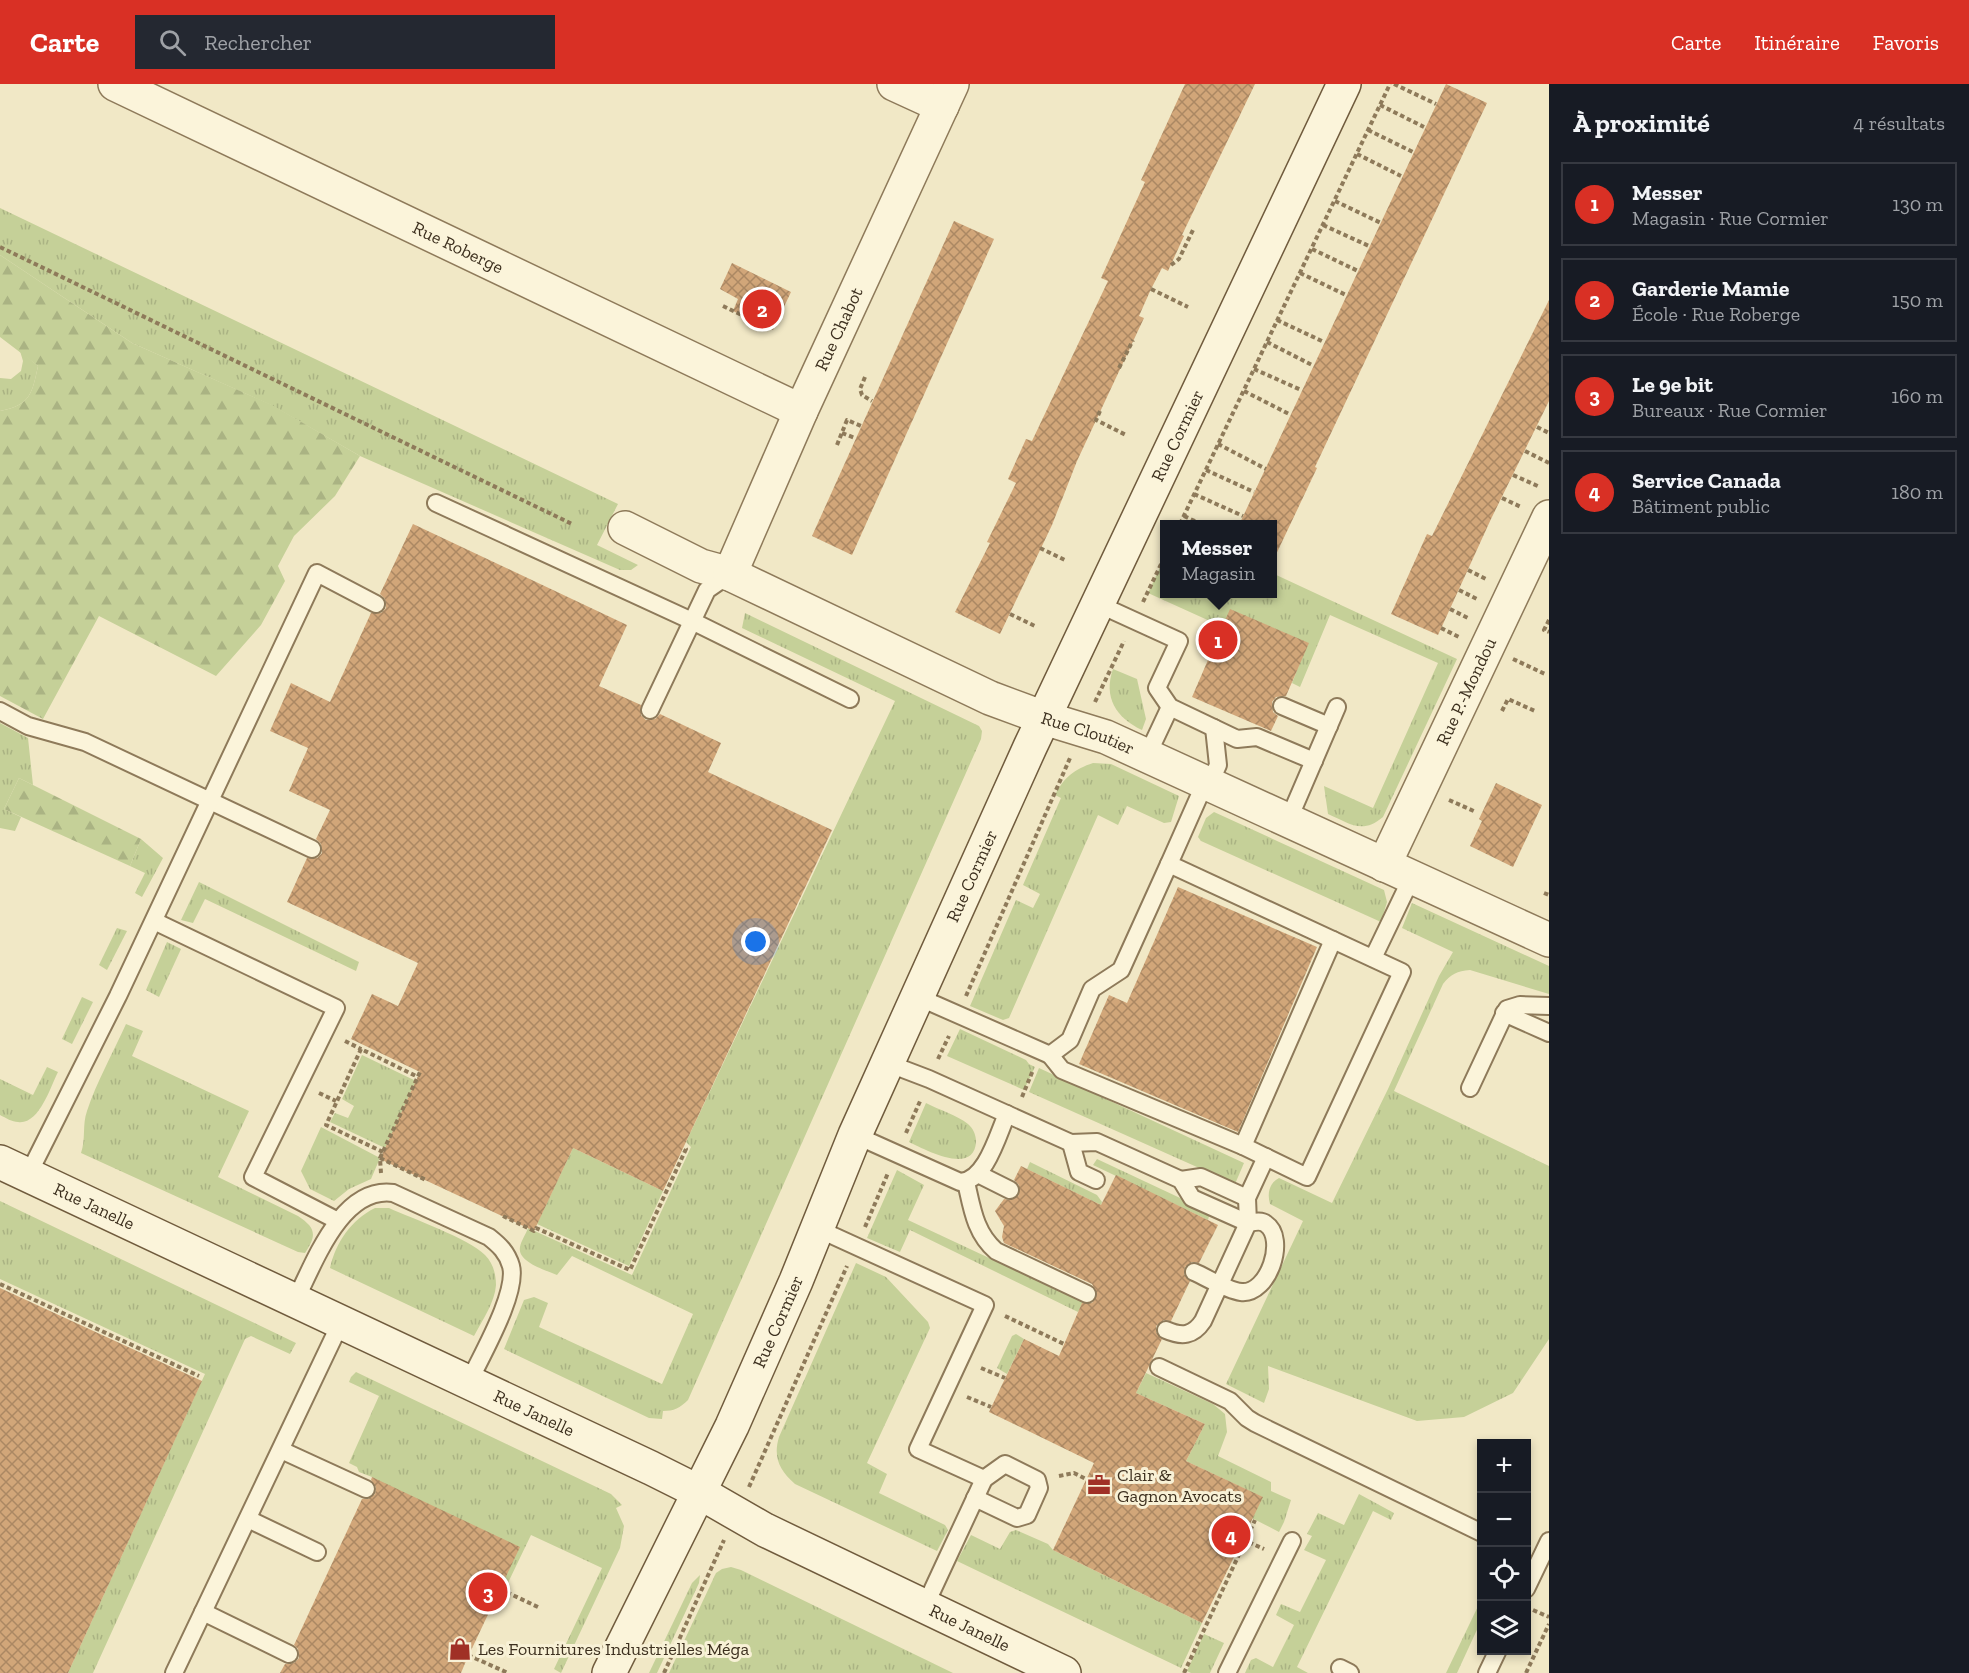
<!DOCTYPE html>
<html lang="fr">
<meta charset="utf-8">
<style>
body{margin:0;font-family:"Zilla Slab",serif;background:#242831;color:#f1f3f6}
.controls{position:absolute;right:18px;bottom:18px;display:grid;overflow:hidden;border-radius:0px;box-shadow:0 3px 9px #0003}
.controls button{width:54px;height:54px;display:grid;place-items:center;padding:0;border:0;border-bottom:2px solid #363941;background:#171b24;color:#f1f3f6;font:30px sans-serif}
.you{position:absolute;left:756px;top:858px;width:21px;height:21px;margin:-15px;border:4px solid #fff;border-radius:50%;background:#1a73e8;box-shadow:0 0 0 9px #1a73e833}
.badge{display:grid;place-items:center;width:39px;height:39px;border-radius:50%;background:#d93025;color:#fff;font-size:20px;font-weight:700}
.pin{position:absolute;translate:-50% -50%;border:3px solid #fff;box-shadow:0 2px 6px #0006}
.popup{position:absolute;left:1160px;top:436px;width:117px;height:78px;box-sizing:border-box;display:grid;place-content:center;border-radius:0px;background:#171b24;filter:drop-shadow(0 2px 4px #0005);font-size:20px;white-space:nowrap;color:#9ea1a6}
.popup b{font-size:22px;color:#f1f3f6}
.popup::after{content:'';position:absolute;left:50%;top:100%;margin-left:-12px;border:12px solid transparent;border-top-color:#171b24}
.list{margin:0;padding:0;list-style:none}
h2{display:flex;justify-content:space-between;align-items:center;height:78px;margin:0;padding:0 24px;font-size:26px}
h2 small{font-size:20px;font-weight:400;color:#9ea1a6}
.list li{display:grid;grid-template-columns:39px 1fr auto;gap:18px;align-items:center;box-sizing:border-box;height:84px;margin:0 12px 12px;padding:0 12px;border:2px solid #363941;border-radius:0px}
.list b{display:block;font-size:22px;white-space:nowrap}
.list p{margin:0;font-size:20px;white-space:nowrap;color:#9ea1a6}
.list em{font-size:20px;font-style:normal;color:#9ea1a6}
.icon{flex:none;width:33px;height:33px;fill:none;stroke:currentColor;stroke-width:2;stroke-linecap:round;stroke-linejoin:round}
.map{position:relative;flex:none;width:1549px;height:1589px;overflow:hidden}
header{display:flex;align-items:center;gap:36px;box-sizing:border-box;height:84px;padding:0 30px;background:#d93025;color:#fff}
header strong{font-size:28px}
nav{display:flex;gap:33px;margin-inline-start:auto;font-size:21px}
.search{width:420px;height:54px;background:#242831;display:flex;align-items:center;gap:15px;box-sizing:border-box;padding:0 21px;border-radius:0px;color:#9ea1a6;font-size:22px}
main{display:flex}
aside{flex:1;background:#171b24}
.map>svg:first-child{display:block}
</style>
<header>
<strong>Carte</strong>
<div class="search"><svg class="icon" aria-label="search" viewBox="0 0 24 24"><circle cx="10" cy="10" r="6"/><path d="M15 15l6 6"/></svg>Rechercher</div>
<nav><a>Carte</a><a>Itinéraire</a><a>Favoris</a></nav>
</header>
<main>
<div class="map">
<svg width="1549" height="1589" viewBox="0 0 1549 1589">
<defs>
<pattern id="grass-tufts" width="24" height="20" patternUnits="userSpaceOnUse" patternTransform="scale(1.5)"><rect width="24" height="20" fill="#c5d098"/><path d="M3 7l-1-3M5 7V3M7 7l1-3M15 17l-1-3M17 17v-4M19 17l1-3" fill="none" stroke="#aab383"/></pattern>
<pattern id="forest-firs" width="22" height="20" patternUnits="userSpaceOnUse" patternTransform="scale(1.5)"><rect width="22" height="20" fill="#c5d098"/><path d="M5 1l3.5 6h-7zM16 11l3.5 6h-7z" fill="#aab383"/></pattern>
<pattern id="building-cross-hatch" width="8" height="8" patternUnits="userSpaceOnUse" patternTransform="scale(1.5)"><rect width="8" height="8" fill="#d1a679"/><path d="M0 0l8 8M0 8l8-8" fill="none" stroke="#ab8863"/></pattern>
</defs>
<rect width="100%" height="100%" fill="#f1e8c6"/>
<!-- grass -->
<g fill="url(#grass-tufts)">
<polygon points="0,124 618,420 597,461 638,481 631,486 620,486 360,372 271,321 132,259 0,171"/>
<path d="M20,267L38,282C32,309 31,321 0,327V294L11,295L21,287L23,277Z"/>
<path d="M1164,475V510H1272V489L1457,575L1383,733C1362,751 1349,739 1328,730L1324,702L1373,724L1438,579L1330,531L1300,603L1292,599L1308,559L1231,526L1223,543L1148,509Z"/>
<path d="M745,529L979,642L982,647L981,655L688,1316C680,1324 674,1327 663,1327L662,1335L649,1334L504,1265L524,1216L534,1213L548,1219L539,1243L662,1300L693,1230L572,1172L557,1191C546,1186 517,1178 520,1163C521,1157 526,1150 528,1144L632,1191L691,1063L686,1058L895,617L742,544Z"/>
<path d="M1113,585L1137,595L1146,635L1142,646C1116,634 1103,613 1113,585Z"/>
<polygon points="0,639 28,654 33,701 19,694 4,725 21,733 15,747 0,744"/>
<path d="M1093,679L1111,680L1179,712L1171,738L1164,739L1127,722L1118,741L1098,731L1009,934L1003,936L970,922L1016,816L1033,824L1040,810L1023,801L1061,714L1055,711C1064,693 1075,685 1093,679Z"/>
<polygon points="1214,728 1384,806 1387,818 1381,838 1201,757 1198,753 1206,734"/>
<polygon points="141,755 163,774 142,813 135,809 145,789 130,782"/>
<polygon points="199,798 359,878 356,887 205,815 193,839 181,836"/>
<path d="M1412,819L1549,882V910L1470,886C1457,887 1451,890 1443,900L1394,1007L1549,1082V1255L1513,1309L1464,1333L1417,1337L1268,1282L1269,1305L1264,1319L1226,1300L1303,1137L1270,1120C1267,1110 1269,1099 1279,1094L1332,1119L1388,1005L1439,892L1453,868L1402,844Z"/>
<polygon points="117,844 127,847 107,886 99,881"/>
<polygon points="167,858 181,865 159,913 146,906"/>
<polygon points="82,913 93,918 72,960 62,955"/>
<path d="M126,940L143,947L132,972L249,1027L218,1093L298,1132C316,1144 317,1151 305,1169L298,1168L81,1069C86,1055 82,1041 87,1027C97,997 113,969 126,940Z"/>
<polygon points="960,945 1026,976 1029,980 1035,983 1024,1006 947,972"/>
<polygon points="362,971 416,997 385,1064 330,1038 335,1029 348,1034 354,1022 342,1015"/>
<path d="M47,983L58,988C50,1004 39,1041 18,1038C12,1038 6,1034 0,1031V995L33,1011Z"/>
<polygon points="1039,984 1244,1079 1235,1100 1029,1008"/>
<path d="M926,1019C939,1026 957,1031 968,1040C973,1044 976,1051 976,1057C975,1093 924,1065 909,1058Z"/>
<polygon points="321,1043 380,1074 371,1095 349,1105 334,1117 310,1105 301,1087"/>
<polygon points="573,1064 663,1107 629,1182 537,1140"/>
<polygon points="1097,1075 1210,1128 1208,1136 1093,1081"/>
<polygon points="1030,1078 1097,1111 1102,1118 1101,1121 1027,1085"/>
<polygon points="897,1086 924,1101 908,1136 1083,1218 1078,1228 910,1146 900,1168 867,1154"/>
<polygon points="0,1117 296,1259 290,1270 251,1252 245,1255 93,1589 68,1589 205,1290 0,1195"/>
<path d="M375,1124H389C413,1135 468,1154 485,1171C493,1179 496,1190 496,1201C495,1218 482,1237 474,1252L330,1184C336,1158 351,1136 375,1124Z"/>
<path d="M856,1179L886,1193L928,1238L930,1244L867,1379L887,1390L879,1409L945,1441L948,1446L937,1467L795,1400C779,1386 773,1373 779,1353Z"/>
<polygon points="1016,1250 1024,1255 1007,1290 997,1284 1012,1252"/>
<polygon points="356,1288 611,1410 622,1421 616,1424 624,1442 620,1464 561,1589 554,1585 602,1484 531,1451 506,1503 372,1393 359,1388 357,1383 349,1379 379,1312 349,1298 351,1293"/>
<polygon points="1146,1289 1213,1320 1225,1330 1227,1348 1218,1372 1271,1398 1271,1407 1291,1416 1284,1438 1279,1448 1252,1434 1262,1413 1186,1377 1205,1340 1136,1309"/>
<polygon points="1359,1410 1394,1429 1391,1436 1373,1427 1297,1583 1308,1589 1245,1589 1251,1576 1256,1574 1273,1583 1294,1541 1276,1531 1281,1520 1300,1528 1326,1476 1304,1466 1312,1452 1307,1450 1318,1429 1344,1441"/>
<polygon points="1016,1446 1048,1460 1053,1466 1202,1539 1181,1584 957,1477 971,1451 1000,1465 1010,1448"/>
<polygon points="731,1483 741,1486 953,1589 669,1589 716,1489 722,1485"/>
<polygon points="700,1491 699,1499 657,1589 649,1589 692,1499"/>
<polygon points="1481,1516 1481,1537 1457,1589 1446,1589"/>
<polygon points="1204,1550 1224,1559 1210,1589 1191,1589 1187,1587"/>
</g>
<!-- forest -->
<g fill="url(#forest-firs)">
<path d="M0,171L132,259L272,321L360,372L335,412L294,452L278,482L285,497L261,541L216,592L99,532L43,635L0,612V327C31,321 32,309 38,282L0,253Z"/>
<polygon points="19,694 141,755 130,782 4,725"/>
</g>
<!-- building -->
<g fill="url(#building-cross-hatch)">
<polygon points="1185,0 1255,0 1182,151 1184,152 1168,187 1162,184 1151,205 1139,232 1144,234 1077,377 1052,441 1000,550 955,528 990,459 987,458 1016,399 1008,395 1026,355 1032,357 1108,197 1101,194 1145,98 1141,96"/>
<polygon points="1446,0 1487,19 1315,383 1317,384 1272,479 1272,441 1239,441"/>
<polygon points="954,137 994,155 852,471 812,452"/>
<polygon points="732,179 791,208 773,246 733,227 738,215 720,205"/>
<polygon points="1549,216 1549,317 1491,435 1438,551 1391,530 1427,450 1432,452"/>
<polygon points="413,440 627,541 599,602 641,621 641,631 646,636 655,635 660,630 721,659 708,688 832,746 663,1107 573,1064 534,1147 380,1075 420,988 351,955 372,910 398,922 418,879 287,818 307,774 317,774 322,769 321,760 316,755 330,726 289,707 308,664 270,647 291,599 330,618 371,529 381,529 386,524 385,515 380,510"/>
<polygon points="1230,525 1309,559 1286,612 1276,613 1272,618 1273,628 1278,632 1271,647 1192,613"/>
<polygon points="1496,699 1542,721 1513,783 1470,762 1482,737 1479,735"/>
<polygon points="1178,803 1317,863 1238,1048 1079,980 1109,911 1127,919"/>
<polygon points="1021,1082 1101,1121 1116,1091 1218,1141 1199,1179 1192,1178 1185,1183 1184,1190 1190,1197 1171,1237 1164,1236 1156,1242 1156,1248 1162,1255 1136,1309 1205,1340 1186,1377 1263,1413 1202,1539 1053,1466 1094,1379 989,1328 1024,1255 1059,1272 1082,1219 1092,1219 1097,1210 1092,1200 1004,1159 1002,1153 1004,1142 995,1127 1004,1115 1011,1116 1019,1111 1019,1101 1014,1096"/>
<polygon points="0,1204 202,1297 68,1589 0,1589"/>
<polygon points="372,1393 520,1463 466,1577 461,1589 280,1589 285,1580 294,1579 299,1574 298,1565 294,1561 362,1415 368,1415 375,1410 376,1403 371,1396"/>
</g>
<g fill="none" stroke-linecap="round" stroke-linejoin="round">
<!-- lane casing -->
<g stroke="#8e7a5a" stroke-width="20">
<g id="lane">
<polyline points="436,419 692,537 850,615"/>
<polyline points="1098,520 1179,557 1157,604 1170,623 1237,655 1257,653 1314,677"/>
<polyline points="1282,622 1329,642"/>
<polyline points="650,626 707,506 730,490"/>
<polyline points="0,627 28,642 85,658 312,765"/>
<polyline points="1147,672 1170,623"/>
<polyline points="1205,699 1169,780 1333,856"/>
<polyline points="1209,701 1218,681 1214,644"/>
<polyline points="1288,737 1337,623"/>
<polyline points="154,837 336,924 253,1093 338,1137"/>
<polygon points="1333,856 1402,888 1307,1093 1243,1062"/>
<polyline points="1373,874 1412,793"/>
<polyline points="918,913 1050,971 1070,956 1092,905 1121,886 1169,780"/>
<polyline points="1504,929 1549,949"/>
<polyline points="1050,971 1062,986 1243,1062"/>
<path d="M887,979L929,995L1071,1059L1097,1058L1181,1096L1192,1114L1248,1139C1254,1138 1261,1136 1266,1140C1287,1154 1269,1211 1241,1208C1226,1206 1208,1194 1194,1188"/>
<polyline points="1470,1004 1507,925 1520,921 1549,922"/>
<path d="M855,1051L960,1098C986,1097 998,1050 1007,1030"/>
<polyline points="1071,1059 1079,1088 1096,1096"/>
<polyline points="978,1090 1010,1106"/>
<polyline points="28,1091 118,912 317,489 376,520"/>
<polyline points="1181,1096 1201,1093 1247,1114"/>
<path d="M966,1098C972,1124 975,1149 996,1167L1087,1210"/>
<polyline points="816,1144 985,1221 918,1365 984,1395 925,1522"/>
<path d="M295,1217C314,1180 341,1102 393,1109L489,1153C499,1161 507,1168 511,1182C518,1209 481,1272 469,1298"/>
<path d="M1166,1246C1182,1253 1193,1252 1203,1237L1248,1139L1247,1114L1266,1073"/>
<polyline points="1159,1283 1230,1317 1247,1334 1255,1339 1482,1449"/>
<polyline points="281,1366 366,1405"/>
<polyline points="975,1414 1017,1434 1027,1431 1039,1404 1037,1396 1005,1380 984,1395"/>
<polyline points="248,1435 317,1468"/>
<polyline points="1526,1505 1549,1457"/>
<polyline points="203,1528 289,1570"/>
<polyline points="1340,1584 1350,1589"/>
<polyline points="174,1589 341,1238"/>
<polyline points="1227,1589 1292,1457"/>
<polyline points="1487,1589 1498,1566"/>
</g>
</g>
<!-- street casing -->
<g stroke="#8e7a5a" stroke-width="36">
<g id="street">
<path id="s1" d="M115,0L801,327"/>
<polyline points="894,0 942,22"/>
<path id="s2" d="M625,444L701,482L730,490L990,614L1044,634L1106,653L1549,856"/>
<path id="s3" d="M730,490L801,327L952,0"/>
<path id="s4" d="M1384,781L1549,433"/>
</g>
</g>
<!-- secondary casing -->
<g stroke="#705b3d" stroke-width="36">
<g id="secondary">
<path id="s5" d="M0,1078L651,1384L699,1408L765,1446L1064,1589"/>
<path id="s6" d="M609,1589L732,1342L796,1197L855,1051L1030,663L1344,0"/>
</g>
</g>
<!-- path -->
<g stroke="#8e7a5a" stroke-width="4" stroke-dasharray="4.5 3" stroke-linecap="butt">
<polyline points="1394,0 1436,20"/>
<polyline points="1380,21 1424,43"/>
<polyline points="1368,46 1413,68"/>
<polyline points="1357,70 1401,92"/>
<polyline points="1335,117 1381,139"/>
<polyline points="1323,141 1369,162"/>
<polyline points="0,163 572,440"/>
<polyline points="1312,165 1358,187"/>
<polyline points="1171,181 1179,175 1193,146"/>
<polyline points="1300,189 1346,211"/>
<polyline points="1151,205 1188,223"/>
<polyline points="723,222 748,234"/>
<polyline points="1277,236 1324,258"/>
<polyline points="1267,258 1312,281"/>
<polyline points="1119,284 1133,256"/>
<polyline points="1254,285 1301,306"/>
<polyline points="865,293 860,305 862,311 872,317"/>
<polyline points="1244,307 1289,330"/>
<polyline points="1100,327 1096,336 1126,351"/>
<polyline points="1537,343 1549,349"/>
<polyline points="842,349 855,354"/>
<polyline points="1218,360 1266,385"/>
<polyline points="837,361 847,336 861,342"/>
<polyline points="1525,367 1549,379"/>
<polyline points="1206,386 1254,408"/>
<polyline points="1513,391 1540,403"/>
<polyline points="1194,410 1243,432"/>
<polyline points="1502,414 1521,423"/>
<polyline points="1184,432 1201,440"/>
<polyline points="1180,440 1390,0"/>
<polyline points="1040,464 1067,477"/>
<polyline points="1468,486 1486,495"/>
<polyline points="1459,506 1477,515"/>
<polyline points="1143,518 1164,474"/>
<polyline points="1450,525 1468,534"/>
<polyline points="1010,530 1035,542"/>
<polyline points="1549,536 1544,546 1549,548"/>
<polyline points="1441,544 1459,553"/>
<polyline points="1201,560 1212,561"/>
<polyline points="1513,575 1545,590"/>
<polyline points="1095,618 1124,557"/>
<polyline points="1502,627 1508,615 1535,627"/>
<polyline points="1449,716 1476,728"/>
<polyline points="1544,809 1549,811"/>
<polyline points="966,912 1070,674"/>
<polyline points="345,957 361,965"/>
<polyline points="938,975 949,952"/>
<polyline points="319,1009 336,1017"/>
<polyline points="1022,1013 1033,986"/>
<polyline points="906,1049 921,1015"/>
<polyline points="383,1068 326,1041 361,965 418,993"/>
<polyline points="380,1074 426,1096"/>
<polyline points="381,1089 380,1074 420,988"/>
<polyline points="503,1132 534,1147 536,1144 630,1186 686,1065 684,1063"/>
<polyline points="865,1143 888,1089"/>
<polyline points="0,1200 199,1292"/>
<polyline points="1005,1232 1064,1260"/>
<polyline points="981,1284 1005,1294"/>
<polyline points="967,1313 991,1323"/>
<polyline points="1059,1392 1074,1389 1086,1395"/>
<polyline points="749,1403 847,1182"/>
<polyline points="1242,1455 1264,1465"/>
<polyline points="500,1505 540,1524"/>
<polyline points="1533,1526 1549,1533"/>
<polyline points="468,1571 508,1589"/>
<polyline points="664,1589 724,1456"/>
<polyline points="1184,1589 1255,1436"/>
<polyline points="1526,1589 1549,1540"/>
</g>
<!-- lane -->
<use href="#lane" stroke="#fbf4da" stroke-width="16"/>
<!-- street -->
<use href="#street" stroke="#fbf4da" stroke-width="33"/>
<!-- secondary -->
<use href="#secondary" stroke="#fbf4da" stroke-width="33"/>
</g>
<!-- icons -->
<defs>
<g id="office-bare" transform="scale(1.8)"><path d="M-6-3h4V-5.5h4V-3h4V5H-6ZM-1-4.5V-3h2v-1.5ZM-6 0V1H6V0Z" fill="#a03026" stroke="#f8f1d6" stroke-width="2.5" paint-order="stroke"/></g>
<g id="shop-bare" transform="scale(1.8)"><path d="M-5-2.5h2.3a2.7 3.5 0 0 1 5.4 0H5L5.5 6h-11ZM-1.5-2.5h3a1.5 2.3 0 0 0-3 0Z" fill="#a03026" stroke="#f8f1d6" stroke-width="2.5" paint-order="stroke"/></g>
</defs>
<g fill-rule="evenodd">
<use href="#office-bare" x="1099" y="1401"/>
<use href="#shop-bare" x="460" y="1565"/>
</g>
<g text-anchor="middle" stroke-width="6" stroke-linejoin="round" paint-order="stroke">
<!-- street labels -->
<g font-size="18" fill="#3d301f" stroke="#f8f1d6">
<text dy="6" stroke="none"><textPath href="#s1" startOffset="380">Rue Roberge</textPath></text>
<text dy="6" stroke="none"><textPath href="#s3" startOffset="268">Rue Chabot</textPath></text>
<text dy="6" stroke="none"><textPath href="#s6" startOffset="1362">Rue Cormier</textPath></text>
<text dy="6" stroke="none"><textPath href="#s4" startOffset="192">Rue P.-Mondou</textPath></text>
<text dy="6" stroke="none"><textPath href="#s2" startOffset="507">Rue Cloutier</textPath></text>
<text dy="6" stroke="none"><textPath href="#s6" startOffset="876">Rue Cormier</textPath></text>
<text dy="6" stroke="none"><textPath href="#s5" startOffset="104">Rue Janelle</textPath></text>
<text dy="6" stroke="none"><textPath href="#s6" startOffset="390">Rue Cormier</textPath></text>
<text dy="6" stroke="none"><textPath href="#s5" startOffset="590">Rue Janelle</textPath></text>
<text dy="6" stroke="none"><textPath href="#s5" startOffset="1076">Rue Janelle</textPath></text>
</g>
<!-- poi labels -->
<g font-size="18" fill="#3d301f" stroke="#f8f1d6" text-anchor="start">
<text x="1117" y="1397">Clair &amp;<tspan x="1117" dy="21">Gagnon Avocats</tspan></text>
<text x="478" y="1571">Les Fournitures Industrielles Méga</text>
</g>
</g>
</svg>
<div class="controls">
<button>+</button>
<button>−</button>
<button><svg class="icon" aria-label="locate" viewBox="0 0 24 24"><circle cx="12" cy="12" r="6"/><path d="M12 2v4M12 18v4M2 12h4M18 12h4"/></svg></button>
<button><svg class="icon" aria-label="layers" viewBox="0 0 24 24"><path d="M12 4l9 5-9 5-9-5zM3 14l9 5 9-5"/></svg></button>
</div>
<div class="you"></div>
<div class="pin badge" style="left:1218px;top:556px">1</div>
<div class="popup"><b>Messer</b>Magasin</div>
<div class="pin badge" style="left:762px;top:225px">2</div>
<div class="pin badge" style="left:488px;top:1508px">3</div>
<div class="pin badge" style="left:1231px;top:1451px">4</div>
</div>
<aside>
<h2>À proximité<small>4 résultats</small></h2>
<ul class="list">
<li><span class="badge">1</span><div><b>Messer</b><p>Magasin · Rue Cormier</p></div><em>130 m</em></li>
<li><span class="badge">2</span><div><b>Garderie Mamie</b><p>École · Rue Roberge</p></div><em>150 m</em></li>
<li><span class="badge">3</span><div><b>Le 9e bit</b><p>Bureaux · Rue Cormier</p></div><em>160 m</em></li>
<li><span class="badge">4</span><div><b>Service Canada</b><p>Bâtiment public</p></div><em>180 m</em></li>
</ul>
</aside>
</main>
